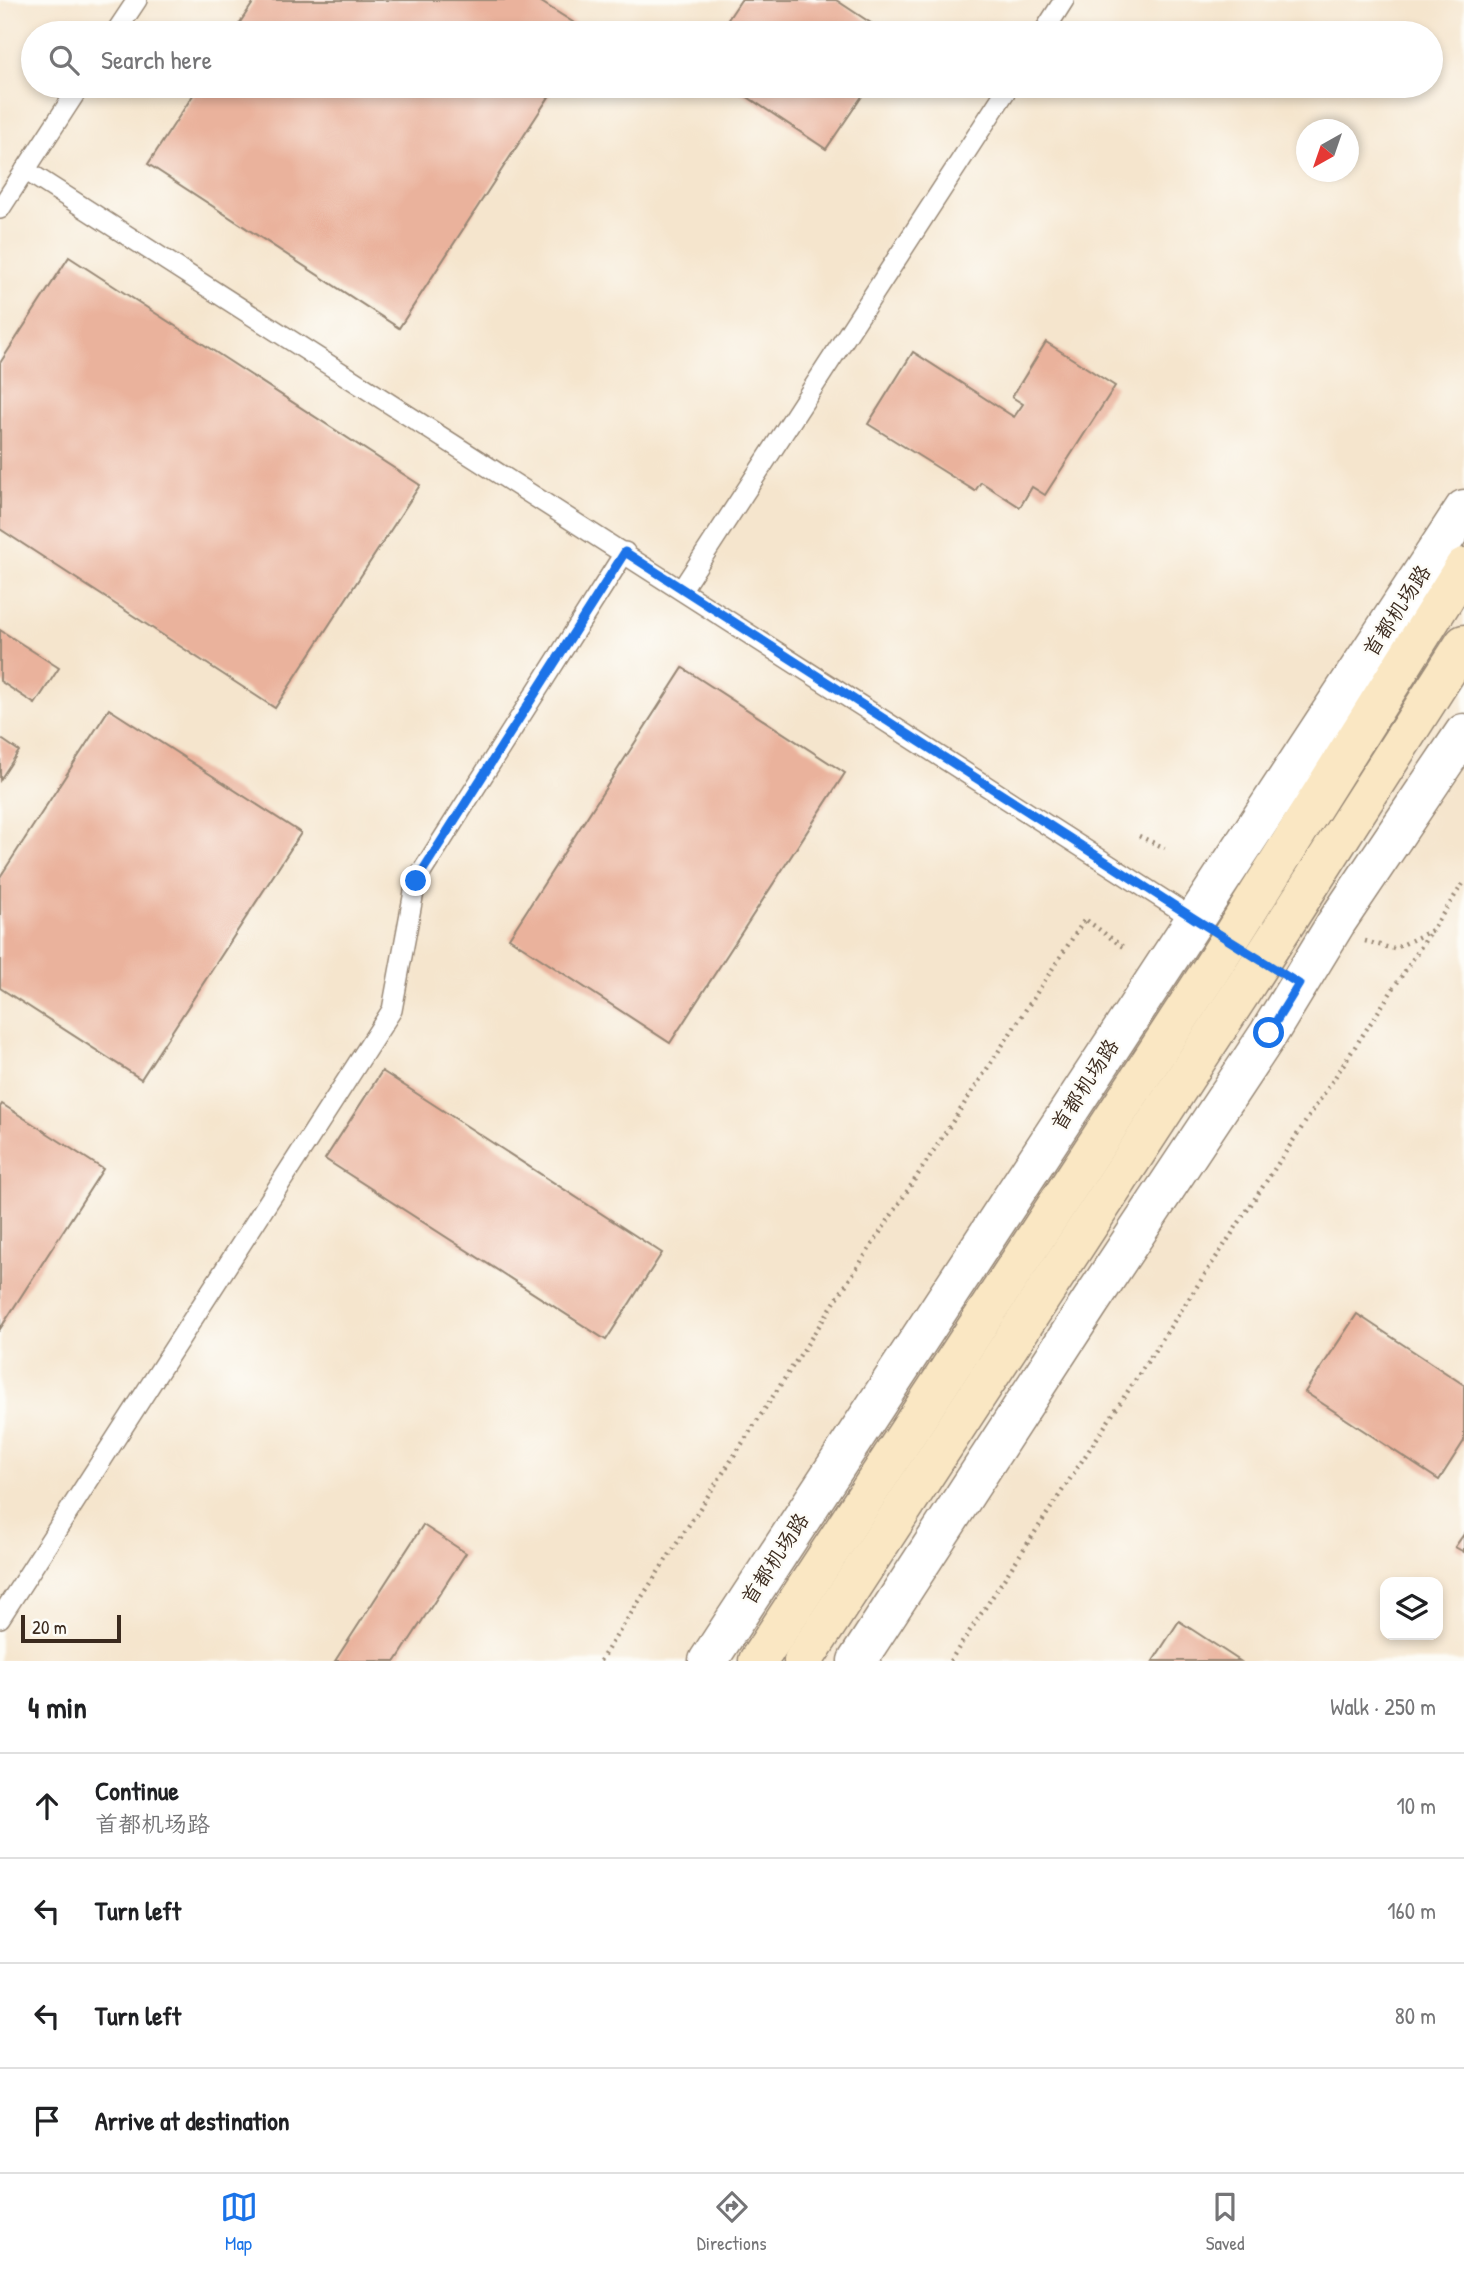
<!DOCTYPE html>
<meta charset="utf-8">
<style>
body{margin:0;font-family:"Patrick Hand","LXGW WenKai TC",sans-serif;background:#f6f6f6;color:#202124}
.controls{position:absolute;right:21px;bottom:21px;display:grid;overflow:hidden;border-radius:14px;box-shadow:0 4px 10px #0003}
.controls button{width:63px;height:63px;display:grid;place-items:center;padding:0;border:0;border-bottom:2px solid #e0e0e0;background:#fff;color:#202124;font:35px sans-serif}
.compass{position:absolute;left:1296px;top:119px;width:63px;height:63px;border-radius:50%;background:#fff;box-shadow:0 4px 10px #0003;rotate:220deg}
.scale{position:absolute;left:21px;bottom:18px;width:100px;box-sizing:border-box;padding-left:7px;border:4px solid #3b2a1e;border-top:0;font-size:19px;line-height:24px;white-space:nowrap;color:#3b2a1e;-webkit-text-stroke:5px #fdfcf7;paint-order:stroke}
.stop{position:absolute;width:21px;height:21px;margin:-16px;border:5px solid #1a73e8;border-radius:50%;background:#fff}
.stop.end{background:#1a73e8;border-color:#fff;box-shadow:0 2px 7px #0008}
.list{margin:0;padding:0;list-style:none}
h2{display:flex;justify-content:space-between;align-items:center;height:91px;margin:0;padding:0 28px;font-size:30px}
h2 small{font-size:23px;font-weight:400;color:#757577}
.list li{display:grid;grid-template-columns:46px 1fr auto;gap:21px;align-items:center;box-sizing:border-box;height:105px;padding:0 28px;border-top:2px solid #e0e0e0}
.list b{display:block;font-size:26px;white-space:nowrap}
.list p{margin:0;font-size:23px;white-space:nowrap;color:#757577}
.list em{font-size:23px;font-style:normal;color:#757577}
.icon{flex:none;width:38px;height:38px;fill:none;stroke:currentColor;stroke-width:2;stroke-linecap:round;stroke-linejoin:round}
.map{position:relative;flex:none;width:1464px;height:1661px;overflow:hidden}
.search{position:absolute;background:#fff;box-shadow:0 4px 10px #0003;left:21px;right:21px;top:21px;height:77px;display:flex;align-items:center;gap:18px;box-sizing:border-box;padding:0 24px;border-radius:38px;color:#757577;font-size:26px}
.sheet{height:511px;background:#fff}
nav{display:flex;justify-content:space-around;align-items:center;box-sizing:border-box;height:98px;border-top:2px solid #e0e0e0;background:#fff;font-size:19px;color:#757577}
nav a{display:grid;justify-items:center;gap:4px}
nav .on{color:#1a73e8}
.map>svg:first-child{display:block}
</style>
<div class="map">
<svg width="1464" height="1661" viewBox="0 0 1464 1661">
<rect width="100%" height="100%" fill="#fdfcf7"/>
<filter id="ink" filterUnits="userSpaceOnUse"><feTurbulence type="fractalNoise" baseFrequency=".0143" numOctaves="2"/><feDisplacementMap in="SourceGraphic" scale="14" xChannelSelector="R" yChannelSelector="G"/><feConvolveMatrix kernelMatrix="1 2 1 2 8 2 1 2 1" color-interpolation-filters="sRGB"/></filter>
<filter id="wash" filterUnits="userSpaceOnUse"><feTurbulence type="fractalNoise" baseFrequency=".00686" numOctaves="4" result="noise"/><feDisplacementMap in="SourceGraphic" scale="28" xChannelSelector="R" yChannelSelector="G"/><feGaussianBlur stdDeviation="1.57" result="paint"/><feColorMatrix in="noise" values="0 0 0 0 0 0 0 0 0 0 0 0 0 0 0 0 0 1.4 0 .05"/><feComposite in="paint" operator="in"/></filter>
<g filter="url(#wash)">
<rect width="100%" height="100%" fill="#f5e5cd"/>
<g id="blocks">
<!-- building -->
<g fill="#eab29c">
<polygon points="255,0 538,0 590,33 233,33"/>
<polygon points="741,0 836,0 886,33 719,33"/>
<polygon points="199,86 556,86 399,328 148,164"/>
<polygon points="731,86 869,86 826,149"/>
<polygon points="69,257 420,485 275,708 0,529 0,363"/>
<polygon points="1046,342 1115,386 1045,495 1032,487 1020,507 981,482 975,491 868,424 913,352 1014,417 1023,404 1012,397"/>
<polygon points="0,630 59,668 35,704 0,681"/>
<polygon points="683,668 845,773 670,1043 509,938"/>
<polygon points="109,709 301,833 141,1079 0,988 0,877"/>
<polygon points="0,738 19,751 0,780"/>
<polygon points="382,1071 662,1253 606,1340 325,1159"/>
<polygon points="2,1104 103,1169 0,1329 0,1107"/>
<polygon points="1357,1314 1464,1385 1464,1441 1439,1480 1305,1392"/>
<polygon points="423,1525 466,1553 396,1661 335,1661"/>
<polygon points="1464,1534 1464,1552 1455,1547"/>
<polygon points="1179,1621 1240,1661 1153,1661"/>
</g>
</g>
</g>
<g filter="url(#ink)">
<use href="#blocks" fill-opacity="0" stroke="#988876" stroke-width="2"/>
<g fill="none" stroke-linecap="round" stroke-linejoin="round">
<!-- lane casing -->
<g stroke="#988876" stroke-width="22">
<g id="lane">
<polyline points="115,33 137,0"/>
<polyline points="1043,33 1064,0"/>
<polyline points="25,170 1200,923"/>
<polyline points="0,209 80,86"/>
<polyline points="682,589 1009,86"/>
<polyline points="0,1618 392,1010 416,881 625,552"/>
</g>
</g>
<!-- street casing -->
<g stroke="#988876" stroke-width="41">
<g id="street">
<polyline points="708,1661 1464,509"/>
<polyline points="857,1661 1089,1304 1269,1033 1336,923 1464,733"/>
</g>
</g>
<!-- secondary casing -->
<g stroke="#988876" stroke-width="41">
<g id="secondary">
<polyline points="758,1661 1210,971 1464,567"/>
<polyline points="803,1661 1244,988 1464,644"/>
</g>
</g>
<!-- path -->
<g stroke="#988876" stroke-width="4.5" stroke-dasharray="2 5" stroke-linecap="butt">
<polyline points="1139,836 1165,848"/>
<polyline points="1365,941 1394,949 1432,930 1464,882"/>
<polyline points="600,1661 1085,919 1123,947"/>
<polyline points="950,1661 1432,930"/>
</g>
<!-- lane -->
<use href="#lane" stroke="#fff" stroke-width="19"/>
<!-- street -->
<use href="#street" stroke="#fff" stroke-width="38"/>
<!-- secondary -->
<use href="#secondary" stroke="#fae7c3" stroke-width="38"/>
</g>
</g>
<g fill="none" stroke-linecap="round" stroke-linejoin="round" filter="url(#ink)">
<!-- route -->
<polyline stroke="#1a73e8" stroke-width="9" points="416,881 625,552 1195,919 1299,984 1269,1033"/>
</g>
<g text-anchor="middle" stroke-width="5" stroke-linejoin="round" paint-order="stroke">
<!-- street labels -->
<g font-size="21" fill="#3b2a1e" stroke="#fdfcf7">
<text transform="translate(1397 611) rotate(-57)" y="7">首都机场路</text>
<text transform="translate(1085 1085) rotate(-57)" y="7">首都机场路</text>
<text transform="translate(775 1559) rotate(-57)" y="7">首都机场路</text>
</g>
</g>
</svg>
<div class="controls">
<button><svg class="icon" aria-label="layers" viewBox="0 0 24 24"><path d="M12 4l9 5-9 5-9-5zM3 14l9 5 9-5"/></svg></button>
</div>
<svg class="compass" viewBox="-18 -18 36 36"><path d="M0-13l5 13h-10z" fill="#e53935"/><path d="M0 13l5-13h-10z" fill="#757577"/></svg>
<div class="scale">20 m</div>
<div class="stop" style="left:1269px;top:1033px"></div>
<div class="stop end" style="left:416px;top:881px"></div>
<div class="search"><svg class="icon" aria-label="search" viewBox="0 0 24 24"><circle cx="10" cy="10" r="6"/><path d="M15 15l6 6"/></svg>Search here</div>
</div>
<section class="sheet">
<h2>4 min<small>Walk · 250 m</small></h2>
<ul class="list">
<li><svg class="icon" aria-label="ahead" viewBox="0 0 24 24"><path d="M12 20V5M6 11l6-6 6 6"/></svg><div><b>Continue</b><p>首都机场路</p></div><em>10 m</em></li>
<li><svg class="icon" aria-label="left" viewBox="0 0 24 24"><path d="M17 20v-9H6M10 6l-5 5 5 5"/></svg><div><b>Turn left</b></div><em>160 m</em></li>
<li><svg class="icon" aria-label="left" viewBox="0 0 24 24"><path d="M17 20v-9H6M10 6l-5 5 5 5"/></svg><div><b>Turn left</b></div><em>80 m</em></li>
<li><svg class="icon" aria-label="arrive" viewBox="0 0 24 24"><path d="M6 21V4h12l-3 4 3 4H6"/></svg><div><b>Arrive at destination</b></div></li>
</ul>
</section>
<nav>
<a class="on"><svg class="icon" aria-label="map" viewBox="0 0 24 24"><path d="M3 6l6-2 6 2 6-2v14l-6 2-6-2-6 2zM9 4v14M15 6v14"/></svg>Map</a>
<a><svg class="icon" aria-label="directions" viewBox="0 0 24 24"><path d="M12 3l9 9-9 9-9-9zM9 14v-3h6M13 9l2 2-2 2"/></svg>Directions</a>
<a><svg class="icon" aria-label="saved" viewBox="0 0 24 24"><path d="M7 4h10v16l-5-4-5 4z"/></svg>Saved</a>
</nav>
